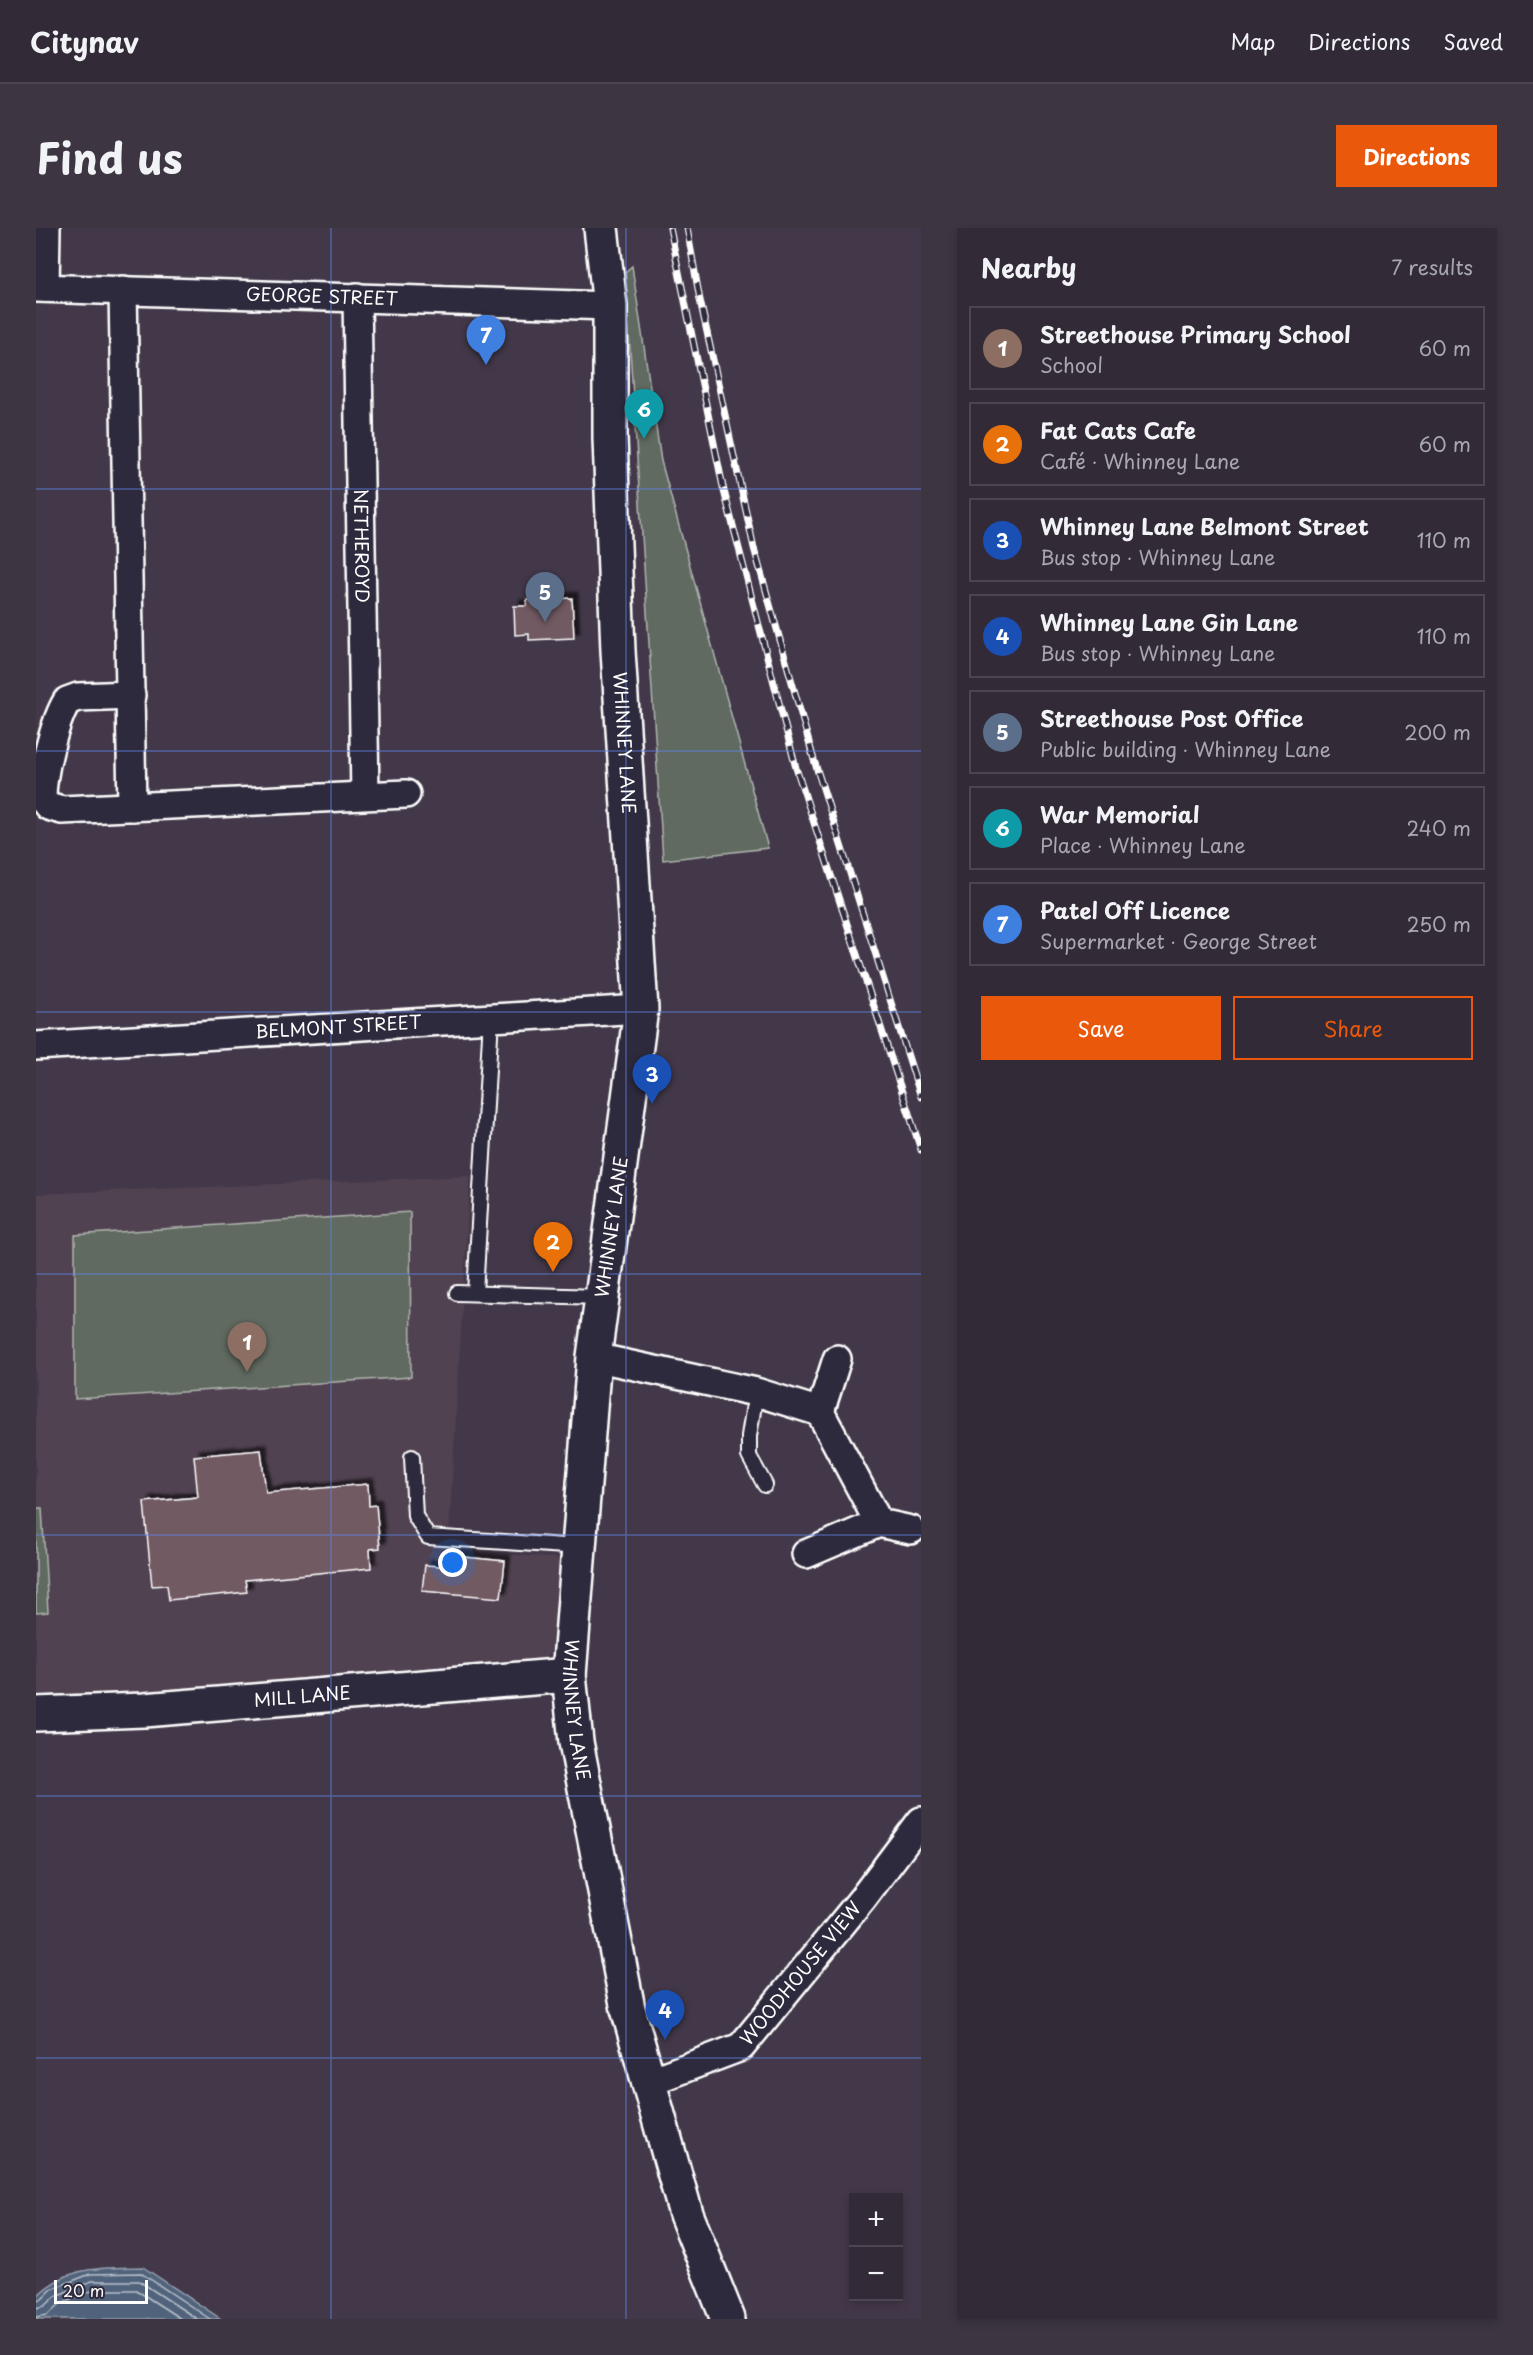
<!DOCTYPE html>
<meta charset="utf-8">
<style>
body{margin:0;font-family:"Playpen Sans",sans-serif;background:#3d3642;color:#f1f3f6}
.controls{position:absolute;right:18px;bottom:18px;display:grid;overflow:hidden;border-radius:0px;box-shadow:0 3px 9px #0003}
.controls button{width:54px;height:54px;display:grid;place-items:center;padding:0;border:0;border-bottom:2px solid #4d4652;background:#322a37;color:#f1f3f6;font:30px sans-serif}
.scale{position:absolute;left:18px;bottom:15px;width:94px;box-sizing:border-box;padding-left:6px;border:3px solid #fff;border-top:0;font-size:16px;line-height:21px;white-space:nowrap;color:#fff;-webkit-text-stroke:4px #2f2a3d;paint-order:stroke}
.you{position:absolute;left:417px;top:1335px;width:21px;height:21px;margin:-15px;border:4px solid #fff;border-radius:50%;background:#1a73e8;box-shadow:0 0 0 9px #1a73e833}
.badge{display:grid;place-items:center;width:39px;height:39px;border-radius:50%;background:#ea580c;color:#fff;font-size:20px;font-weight:700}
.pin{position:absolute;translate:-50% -50px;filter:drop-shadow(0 2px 3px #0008)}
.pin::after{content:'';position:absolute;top:32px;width:21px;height:18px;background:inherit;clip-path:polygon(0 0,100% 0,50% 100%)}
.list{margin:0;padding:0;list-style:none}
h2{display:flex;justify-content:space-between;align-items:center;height:78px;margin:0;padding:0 24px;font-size:26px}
h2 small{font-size:20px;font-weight:400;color:#a8a7ad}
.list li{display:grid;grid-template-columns:39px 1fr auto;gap:18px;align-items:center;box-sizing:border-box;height:84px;margin:0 12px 12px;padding:0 12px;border:2px solid #4d4652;border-radius:0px}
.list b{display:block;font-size:22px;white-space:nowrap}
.list p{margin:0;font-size:20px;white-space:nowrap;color:#a8a7ad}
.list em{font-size:20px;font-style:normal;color:#a8a7ad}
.actions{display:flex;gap:12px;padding:18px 24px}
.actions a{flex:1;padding:14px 0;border:2px solid #ea580c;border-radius:0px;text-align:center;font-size:21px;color:#ea580c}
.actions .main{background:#ea580c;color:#fff}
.map{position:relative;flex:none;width:885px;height:2091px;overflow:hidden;border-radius:0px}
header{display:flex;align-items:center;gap:36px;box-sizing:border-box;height:84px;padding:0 30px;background:#322a37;border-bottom:2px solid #4d4652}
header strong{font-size:28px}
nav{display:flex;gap:33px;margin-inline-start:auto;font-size:21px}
.intro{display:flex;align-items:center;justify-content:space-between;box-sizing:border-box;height:144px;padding:0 36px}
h1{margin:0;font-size:42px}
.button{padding:15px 27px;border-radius:0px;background:#ea580c;color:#fff;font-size:21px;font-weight:700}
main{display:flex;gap:36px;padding:0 36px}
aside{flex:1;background:#322a37;border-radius:0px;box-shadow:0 3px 9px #0003}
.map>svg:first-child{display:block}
</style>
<header>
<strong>Citynav</strong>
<nav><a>Map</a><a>Directions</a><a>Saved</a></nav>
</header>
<div class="intro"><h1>Find us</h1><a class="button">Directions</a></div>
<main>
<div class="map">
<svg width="885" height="2091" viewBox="0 0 885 2091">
<defs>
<filter id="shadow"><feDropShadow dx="5.5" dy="-5.5" stdDeviation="1.5" flood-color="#0009"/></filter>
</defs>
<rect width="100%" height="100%" fill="#433849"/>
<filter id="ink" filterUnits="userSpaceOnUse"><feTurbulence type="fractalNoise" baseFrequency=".0167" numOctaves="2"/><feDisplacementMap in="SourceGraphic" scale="12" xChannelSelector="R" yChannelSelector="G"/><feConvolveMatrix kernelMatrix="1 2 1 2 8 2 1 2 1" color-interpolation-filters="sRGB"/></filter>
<g filter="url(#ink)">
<!-- built -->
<polygon fill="#514251" points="434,948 412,1322 528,1331 521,1414 507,1434 0,1475 0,966"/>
<!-- green -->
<g fill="#606b60" stroke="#b0b5b0" stroke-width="1.5">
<polygon points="596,38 625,233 732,620 627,632 589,44"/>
<polygon points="374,984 375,1149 39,1171 39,1007"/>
<polygon points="0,1280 6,1280 12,1384 0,1385"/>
</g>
<!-- water -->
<path fill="#51637c" stroke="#97a1b0" stroke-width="1.5" d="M107,2039L185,2091H0V2069C31,2037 66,2040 107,2039Z"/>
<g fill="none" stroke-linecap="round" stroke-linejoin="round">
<!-- shore -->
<g stroke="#b9c1cb" stroke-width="1.5">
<polyline points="0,2072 6,2071 16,2061 54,2046 105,2045 174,2091"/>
<polyline points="0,2080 9,2078 20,2068 56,2053 103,2053 161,2091"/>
<polyline points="0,2089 12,2087 25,2075 58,2062 100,2062 145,2091"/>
</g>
</g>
<!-- building -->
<g fill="#725a64" stroke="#fff" stroke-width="1.5" filter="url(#shadow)">
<polygon points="536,370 538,410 493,412 493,406 479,407 478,378 491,378 491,372"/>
<polygon points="225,1222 230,1265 332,1256 333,1278 340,1277 344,1320 334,1321 335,1340 209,1352 211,1364 133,1372 131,1357 116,1358 108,1274 162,1269 158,1228"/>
<polygon points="417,1328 469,1333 465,1370 386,1363 389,1337 416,1339"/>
</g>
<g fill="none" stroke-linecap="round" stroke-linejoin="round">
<!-- lane casing -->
<g stroke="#fff" stroke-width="18">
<g id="lane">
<polyline points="421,1065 566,1069"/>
<polyline points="439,1065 455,790"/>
<polyline points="720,1164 713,1208 713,1228 729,1257"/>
<polyline points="376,1229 379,1288 392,1309 544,1319"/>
</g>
</g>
<!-- street casing -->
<g stroke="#fff" stroke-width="32">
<g id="street">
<path id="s1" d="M0,60L574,78"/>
<polyline points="9,60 10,0"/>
<polyline points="87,62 96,579"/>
<path id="s2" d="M321,69L329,567"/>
<path d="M95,467L42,469L31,473C18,494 6,546 6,570L12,578L26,582L370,566"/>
<path id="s3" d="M0,818L605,781"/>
<polyline points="558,1129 720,1164 784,1184 843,1295"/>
<polyline points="784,1184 801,1131"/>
<polyline points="770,1326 843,1295 875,1302"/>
<path id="s4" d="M612,1854L705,1819L827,1670L885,1593"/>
</g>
</g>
<!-- secondary casing -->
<g stroke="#fff" stroke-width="38">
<g id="secondary">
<path id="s5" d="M565,0L574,78V210L582,423L605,781L558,1129L533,1447L540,1514L592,1781L650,1986L692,2091"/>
<path id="s6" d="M0,1486L108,1482L533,1447"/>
</g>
</g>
<!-- lane -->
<use href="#lane" stroke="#2f2a3d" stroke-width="14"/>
<!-- street -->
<use href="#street" stroke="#2f2a3d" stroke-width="27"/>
<!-- secondary -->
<use href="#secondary" stroke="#2f2a3d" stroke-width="33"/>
<!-- rail casing -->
<g stroke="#fff" stroke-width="7">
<g id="rail">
<polyline points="634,0 687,259 760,540 885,922"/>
<polyline points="651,0 664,72 718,320 778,532 885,869"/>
</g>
</g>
<!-- rail -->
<use href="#rail" stroke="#2f2a3d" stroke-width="4.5" stroke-dasharray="14" stroke-linecap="butt"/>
</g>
</g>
<!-- grid -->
<path fill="none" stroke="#6183e4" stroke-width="1.5" stroke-opacity="0.55" d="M295,0V2091M590,0V2091M0,261H885M0,523H885M0,784H885M0,1046H885M0,1307H885M0,1568H885M0,1830H885"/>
<g text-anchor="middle" stroke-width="5" stroke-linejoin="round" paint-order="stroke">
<!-- street labels -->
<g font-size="18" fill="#fff" stroke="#2f2a3d">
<text dy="6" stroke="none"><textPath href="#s1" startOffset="286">GEORGE STREET</textPath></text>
<text dy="6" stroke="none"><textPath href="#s2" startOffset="249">NETHEROYD</textPath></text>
<text dy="6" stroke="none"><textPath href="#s5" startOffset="516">WHINNEY LANE</textPath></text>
<text dy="6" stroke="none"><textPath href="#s3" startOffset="303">BELMONT STREET</textPath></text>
<text transform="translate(576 999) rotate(-82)" y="6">WHINNEY LANE</text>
<text dy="6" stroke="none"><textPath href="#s6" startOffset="267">MILL LANE</textPath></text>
<text dy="6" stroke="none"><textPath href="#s5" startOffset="1488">WHINNEY LANE</textPath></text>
<text dy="6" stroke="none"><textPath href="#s4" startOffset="194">WOODHOUSE VIEW</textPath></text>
</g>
</g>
</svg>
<div class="controls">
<button>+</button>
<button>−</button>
</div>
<div class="scale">20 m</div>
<div class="you"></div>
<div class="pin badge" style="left:211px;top:1144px;background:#8d6e63">1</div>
<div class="pin badge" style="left:517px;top:1044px;background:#e8710a">2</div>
<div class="pin badge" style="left:616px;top:876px;background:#1a4fb4">3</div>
<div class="pin badge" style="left:629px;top:1812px;background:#1a4fb4">4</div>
<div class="pin badge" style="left:509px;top:394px;background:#5c6f8a">5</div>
<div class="pin badge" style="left:608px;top:211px;background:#0f9aa8">6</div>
<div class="pin badge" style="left:450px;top:137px;background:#3f7fe0">7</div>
</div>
<aside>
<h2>Nearby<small>7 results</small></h2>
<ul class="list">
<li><span class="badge" style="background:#8d6e63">1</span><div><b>Streethouse Primary School</b><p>School</p></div><em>60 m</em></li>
<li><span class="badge" style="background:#e8710a">2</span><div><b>Fat Cats Cafe</b><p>Café · Whinney Lane</p></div><em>60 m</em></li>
<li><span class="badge" style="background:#1a4fb4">3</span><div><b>Whinney Lane Belmont Street</b><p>Bus stop · Whinney Lane</p></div><em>110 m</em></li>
<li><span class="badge" style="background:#1a4fb4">4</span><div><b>Whinney Lane Gin Lane</b><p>Bus stop · Whinney Lane</p></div><em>110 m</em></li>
<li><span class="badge" style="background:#5c6f8a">5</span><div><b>Streethouse Post Office</b><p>Public building · Whinney Lane</p></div><em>200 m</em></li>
<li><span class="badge" style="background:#0f9aa8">6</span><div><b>War Memorial</b><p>Place · Whinney Lane</p></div><em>240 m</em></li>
<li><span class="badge" style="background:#3f7fe0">7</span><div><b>Patel Off Licence</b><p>Supermarket · George Street</p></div><em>250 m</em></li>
</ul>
<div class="actions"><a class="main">Save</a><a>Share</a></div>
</aside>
</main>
